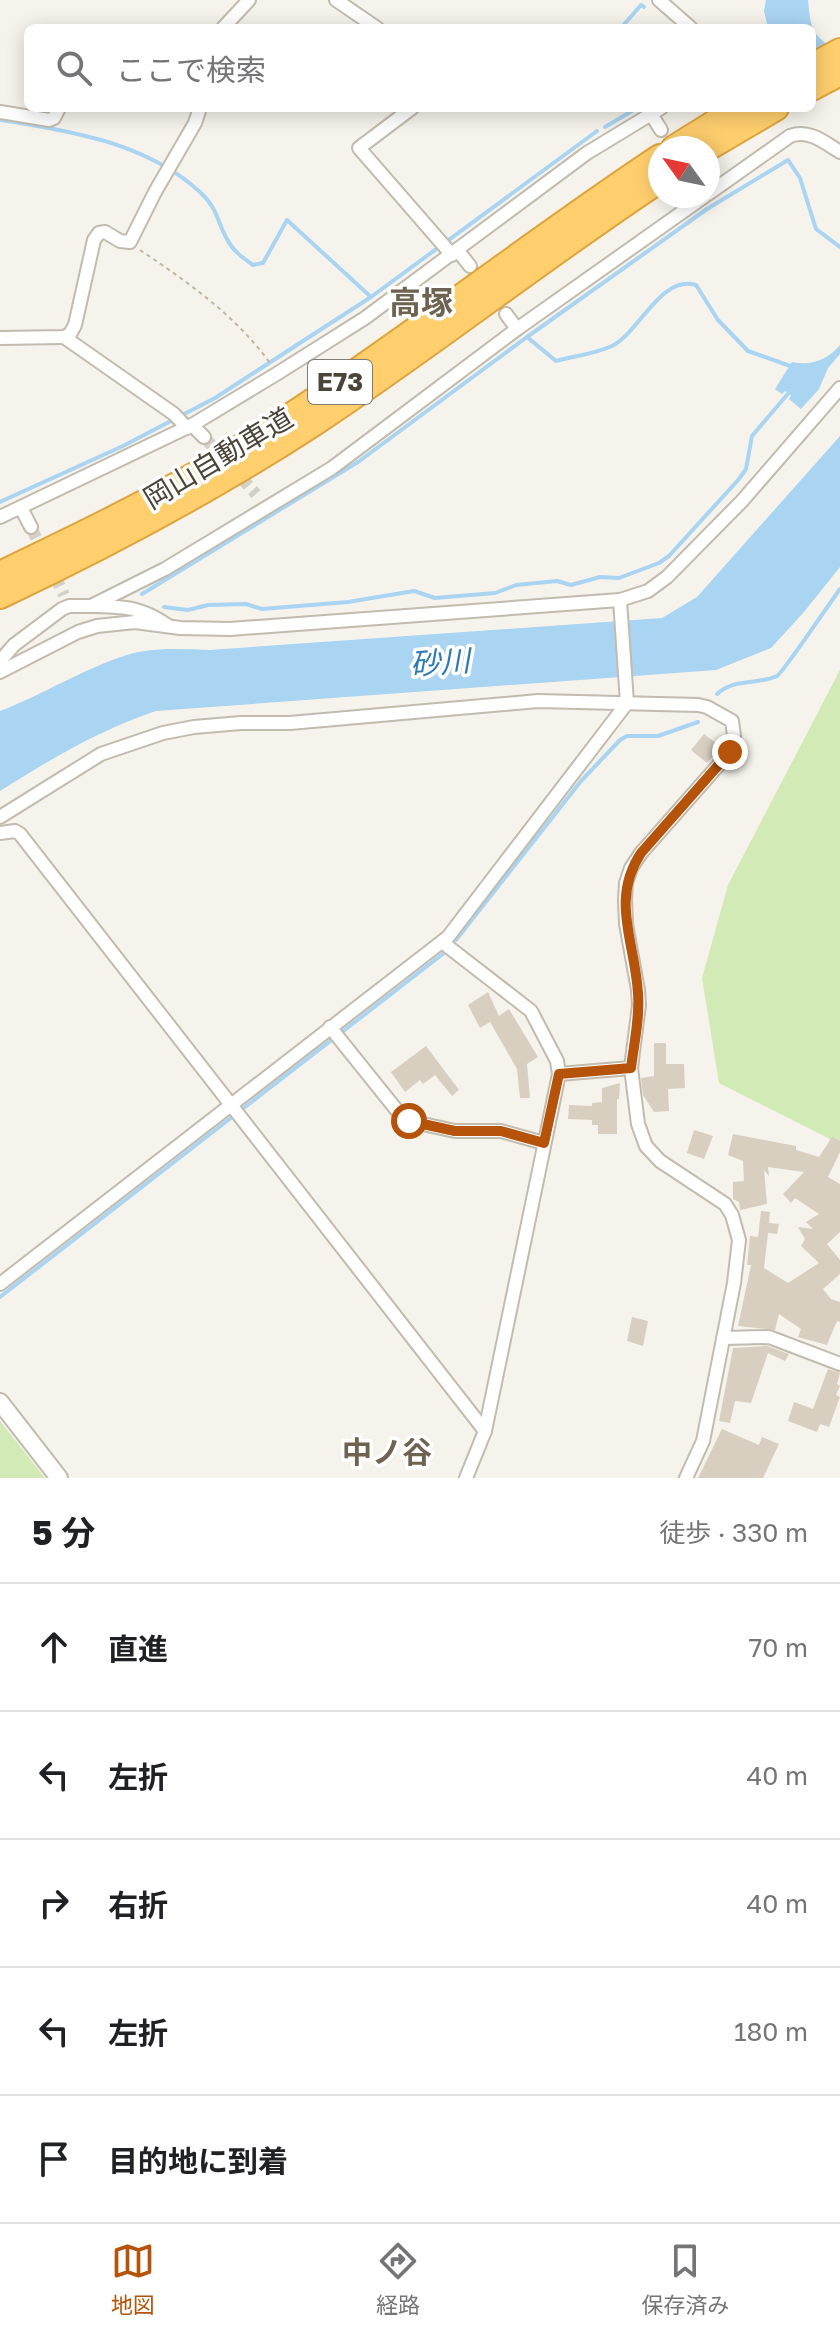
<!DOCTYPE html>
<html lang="ja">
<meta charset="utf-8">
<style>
body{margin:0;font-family:"Golos Text","Noto Sans JP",sans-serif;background:#f6f6f6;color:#202124}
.compass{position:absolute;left:648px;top:136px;width:72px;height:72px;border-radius:50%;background:#fff;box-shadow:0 4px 20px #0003;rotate:303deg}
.stop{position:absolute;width:24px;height:24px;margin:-18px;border:6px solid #b45309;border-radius:50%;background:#fff}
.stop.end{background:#b45309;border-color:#fff;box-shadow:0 2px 8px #0008}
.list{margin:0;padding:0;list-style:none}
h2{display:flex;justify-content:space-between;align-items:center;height:104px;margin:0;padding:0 32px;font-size:34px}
h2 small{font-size:26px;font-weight:400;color:#757577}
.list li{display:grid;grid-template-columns:52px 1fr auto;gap:24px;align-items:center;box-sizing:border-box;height:128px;padding:0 32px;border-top:2px solid #e0e0e0}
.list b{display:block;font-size:30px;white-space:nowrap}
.list em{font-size:26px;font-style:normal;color:#757577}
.icon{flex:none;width:44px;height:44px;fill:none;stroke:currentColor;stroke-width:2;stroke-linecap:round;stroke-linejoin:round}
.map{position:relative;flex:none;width:840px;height:1478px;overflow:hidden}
.search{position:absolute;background:#fff;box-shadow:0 4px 20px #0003;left:24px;right:24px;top:24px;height:88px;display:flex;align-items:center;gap:20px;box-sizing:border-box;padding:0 28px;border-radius:12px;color:#757577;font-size:30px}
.sheet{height:744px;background:#fff}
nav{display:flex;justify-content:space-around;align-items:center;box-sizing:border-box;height:112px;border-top:2px solid #e0e0e0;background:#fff;font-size:22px;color:#757577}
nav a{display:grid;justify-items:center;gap:4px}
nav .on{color:#b45309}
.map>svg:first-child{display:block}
</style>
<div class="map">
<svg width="840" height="1478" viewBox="0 0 840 1478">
<rect width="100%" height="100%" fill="#f6f3ec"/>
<!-- green -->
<g fill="#d2eab5">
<polygon points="840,670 840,1147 828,1138 719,1083 702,978 728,885"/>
<polygon points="0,1421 45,1478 0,1478"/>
</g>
<!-- water -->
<g fill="#a9d4f2">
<path d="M766,0H808C811,31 812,35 840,53L812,67V28H768L764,11Z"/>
<path d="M840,345V354L828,368L819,389L801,409L789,399L791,395L785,391L782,394L775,389L792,362C812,366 827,360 840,345Z"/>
<path d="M840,436V567L804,612L771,648L716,670L156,711C99,730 51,759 0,791V711C43,695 82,669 127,655C153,647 181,649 209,650L662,618L697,597Z"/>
</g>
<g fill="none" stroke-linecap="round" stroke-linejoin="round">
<!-- stream -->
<g stroke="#a9d4f2" stroke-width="4">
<polyline points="621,28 641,5 644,7"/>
<path d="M0,120C70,131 145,142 200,192C219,210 216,220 227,239C233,251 243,258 253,265L263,263L287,220L371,297"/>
<polyline points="605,127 637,108"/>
<polyline points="527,337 707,209 788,160 800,178 816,229 840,247"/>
<polyline points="0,502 123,446 215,398 371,297 597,131"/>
<path d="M142,594L358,462L527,337L556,361C574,356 595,354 612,346C640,332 660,275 696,285L718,320L748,351L793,367"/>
<polyline points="164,607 188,610 208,605 246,604 262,609 348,602 414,591 435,598 495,593 516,585 557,581 571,585 600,577 619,578 659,563 669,556 739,479 746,469 752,436 792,389"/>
<path d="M717,694C734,678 757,685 777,676C783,673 831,601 840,589"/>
<polyline points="456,940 581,781 620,740 627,736 658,736 698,722"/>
<polyline points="245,1107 444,953"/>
<polyline points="0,1297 232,1117"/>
</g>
</g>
<!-- building -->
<g fill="#d8cfc1">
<polygon points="704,734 721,747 707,763 691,750"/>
<polygon points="488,992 499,1016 509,1009 538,1057 527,1064 530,1098 520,1098 517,1069 490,1022 480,1028 468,1005"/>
<polygon points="654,1043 666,1043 666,1064 684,1064 685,1088 668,1089 669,1111 654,1112 643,1095 641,1078 654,1076"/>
<polygon points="426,1046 459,1090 452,1096 435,1075 423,1084 420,1080 405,1092 391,1072"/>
<polygon points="620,1083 619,1099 617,1099 617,1134 598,1134 598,1125 592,1125 592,1120 568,1119 569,1105 592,1106 592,1103 602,1102 602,1088"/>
<polygon points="694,1130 713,1136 704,1159 687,1153"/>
<polygon points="733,1134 796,1146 796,1150 819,1157 832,1137 840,1141 840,1152 828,1177 840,1184 840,1232 827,1244 840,1260 840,1274 823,1289 831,1299 840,1302 840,1322 837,1321 827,1345 798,1337 801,1329 779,1314 775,1330 738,1326 751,1265 747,1265 750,1236 758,1237 761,1211 770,1212 769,1223 779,1224 777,1234 768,1233 764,1268 788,1283 819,1263 801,1246 805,1239 798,1227 813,1229 806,1222 819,1214 795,1198 791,1203 783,1194 804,1172 768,1167 769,1176 764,1170 767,1204 740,1210 739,1202 733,1199 733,1182 744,1181 743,1161 728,1155"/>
<polygon points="632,1317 648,1321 643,1346 627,1341"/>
<polygon points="767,1346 789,1354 785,1361 768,1353 751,1403 735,1401 730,1423 719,1421 733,1348"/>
<polygon points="828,1369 840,1373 837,1384 840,1386 836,1395 840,1397 829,1427 820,1424 817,1432 788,1421 794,1402 813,1409"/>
<polygon points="722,1429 759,1445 762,1437 779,1444 763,1478 698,1478"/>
</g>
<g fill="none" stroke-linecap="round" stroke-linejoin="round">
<!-- minor-tunnel -->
<g stroke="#d4d0c8" stroke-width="12" stroke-dasharray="12 6" stroke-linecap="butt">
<polyline points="204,437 256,494"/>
<polyline points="31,527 64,595"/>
</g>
<!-- minor casing -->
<g stroke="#c2bbae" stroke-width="16">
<g id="minor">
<polyline points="336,0 377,28"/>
<polyline points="659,0 691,28"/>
<polyline points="223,28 249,0"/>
<polyline points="412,108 359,148 452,255"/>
<polyline points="0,112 49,120 54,118 59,108"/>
<polyline points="651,114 661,130"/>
<path d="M708,194L790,136C809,129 824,142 840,152"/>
<polyline points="458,251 470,266"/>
<polyline points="506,314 517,329"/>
<polyline points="64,337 174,414 187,428"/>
<polyline points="0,338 64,337 70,334 75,325 94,240 99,233 105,232 120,241 130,242 155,192 195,123 199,111 197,108"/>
<polyline points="192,425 204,437"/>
<polyline points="21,508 31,527"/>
<polyline points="0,517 192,425 278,373 365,318 587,153 661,108"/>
<path d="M94,606C125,607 141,607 167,625"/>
<polyline points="0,661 14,645 62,609 69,606 91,606 165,569 332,468 517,329 705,196"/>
<polyline points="0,672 78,632 97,626 135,622 180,628 230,629 620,600 648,591 667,577 742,501 840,388"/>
<polyline points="0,817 101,754 163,733 194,727 241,723 290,723 538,701 698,705 707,707 732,721 734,736 730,752 641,853 631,868 626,883 625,900 626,924 638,990 639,1005 631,1068 638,1124 646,1146 660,1161 725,1204 732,1215 739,1240 734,1283 703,1441 686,1478"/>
<polyline points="0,833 15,831 20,834 485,1431"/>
<polyline points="442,942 531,1011 557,1061 559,1074 485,1431 466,1478"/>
<polyline points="330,1027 403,1118 409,1121 455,1131 501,1131 544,1143"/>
<polyline points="559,1074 631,1068"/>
<polyline points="0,1284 448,937 627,703 620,600"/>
<polyline points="723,1338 769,1337 840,1364"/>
</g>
</g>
<!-- tertiary casing -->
<g stroke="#c2bbae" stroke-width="20">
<polyline id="tertiary" points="0,1402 59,1478"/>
</g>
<!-- motorway casing -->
<g stroke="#e0a43c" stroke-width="28">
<g id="motorway">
<polyline points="812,66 840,51"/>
<polyline points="812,88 840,73"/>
<polyline points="674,148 738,108"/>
<polyline points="708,148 776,108"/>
<path d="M0,574C73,539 146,504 215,463C370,371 510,256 660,157"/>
<path d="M0,596C108,545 213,489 313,424C431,346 542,258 660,180"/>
</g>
</g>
<!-- path -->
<path stroke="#c4b79f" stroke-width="2" stroke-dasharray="4 4" stroke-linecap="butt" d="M140,250C189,283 235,315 270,363"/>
<!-- minor -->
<use href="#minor" stroke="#fff" stroke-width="12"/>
<!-- tertiary -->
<use href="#tertiary" stroke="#fff" stroke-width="16"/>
<!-- motorway -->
<use href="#motorway" stroke="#ffcf6e" stroke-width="24"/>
</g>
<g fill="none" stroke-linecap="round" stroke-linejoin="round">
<!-- route -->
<path stroke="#b45309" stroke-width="10" d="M409,1121L455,1131H501L544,1143L559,1074L631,1068C634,1044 640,1017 638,993C635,942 610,900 641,853L730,752"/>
</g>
<g text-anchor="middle" stroke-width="7" stroke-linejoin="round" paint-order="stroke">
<!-- shield labels -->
<rect fill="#fff" stroke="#817c74" stroke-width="2" x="308" y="360" width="64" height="44" rx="6"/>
<g font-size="26" font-weight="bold" fill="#4b4439">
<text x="340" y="391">E73</text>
</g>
<!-- street labels -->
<g font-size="28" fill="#4b4439" stroke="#fff">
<text transform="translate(218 458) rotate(-31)" y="10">岡山自動車道</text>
</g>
<!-- water labels -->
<g font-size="30" font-style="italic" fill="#2e7ab2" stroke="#fff">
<text transform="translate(440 663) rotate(-4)" y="10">砂川</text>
</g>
<!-- neighbourhood labels -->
<g font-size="30" font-weight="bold" fill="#6e6250" stroke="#fff">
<text x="387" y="1463">中ノ谷</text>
</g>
<!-- quarter labels -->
<g font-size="32" font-weight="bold" fill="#6e6250" stroke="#fff">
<text x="421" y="314">高塚</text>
</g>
</g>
</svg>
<svg class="compass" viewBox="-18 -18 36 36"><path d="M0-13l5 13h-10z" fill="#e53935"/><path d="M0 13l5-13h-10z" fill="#757577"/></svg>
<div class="stop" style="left:409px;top:1121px"></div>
<div class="stop end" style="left:730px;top:752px"></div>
<div class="search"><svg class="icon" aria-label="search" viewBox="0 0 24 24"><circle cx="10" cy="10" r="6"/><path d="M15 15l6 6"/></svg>ここで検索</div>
</div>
<section class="sheet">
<h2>5 分<small>徒歩 · 330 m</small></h2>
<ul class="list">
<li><svg class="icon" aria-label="ahead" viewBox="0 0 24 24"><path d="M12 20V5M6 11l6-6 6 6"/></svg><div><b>直進</b></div><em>70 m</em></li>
<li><svg class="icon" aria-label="left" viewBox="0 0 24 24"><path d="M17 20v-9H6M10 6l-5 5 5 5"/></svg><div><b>左折</b></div><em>40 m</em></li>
<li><svg class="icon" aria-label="right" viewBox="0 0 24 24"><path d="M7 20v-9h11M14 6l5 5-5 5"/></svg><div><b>右折</b></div><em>40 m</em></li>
<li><svg class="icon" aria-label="left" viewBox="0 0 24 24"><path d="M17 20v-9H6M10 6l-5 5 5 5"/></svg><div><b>左折</b></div><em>180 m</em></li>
<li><svg class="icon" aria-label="arrive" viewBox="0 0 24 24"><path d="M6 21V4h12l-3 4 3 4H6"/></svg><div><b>目的地に到着</b></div></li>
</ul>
</section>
<nav>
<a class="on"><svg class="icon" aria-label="map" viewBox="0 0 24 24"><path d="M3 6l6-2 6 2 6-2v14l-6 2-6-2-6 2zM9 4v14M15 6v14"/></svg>地図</a>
<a><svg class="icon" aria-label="directions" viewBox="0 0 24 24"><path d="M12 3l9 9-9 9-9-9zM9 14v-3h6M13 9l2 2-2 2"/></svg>経路</a>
<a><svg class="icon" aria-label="saved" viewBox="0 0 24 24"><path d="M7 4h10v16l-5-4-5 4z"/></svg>保存済み</a>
</nav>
